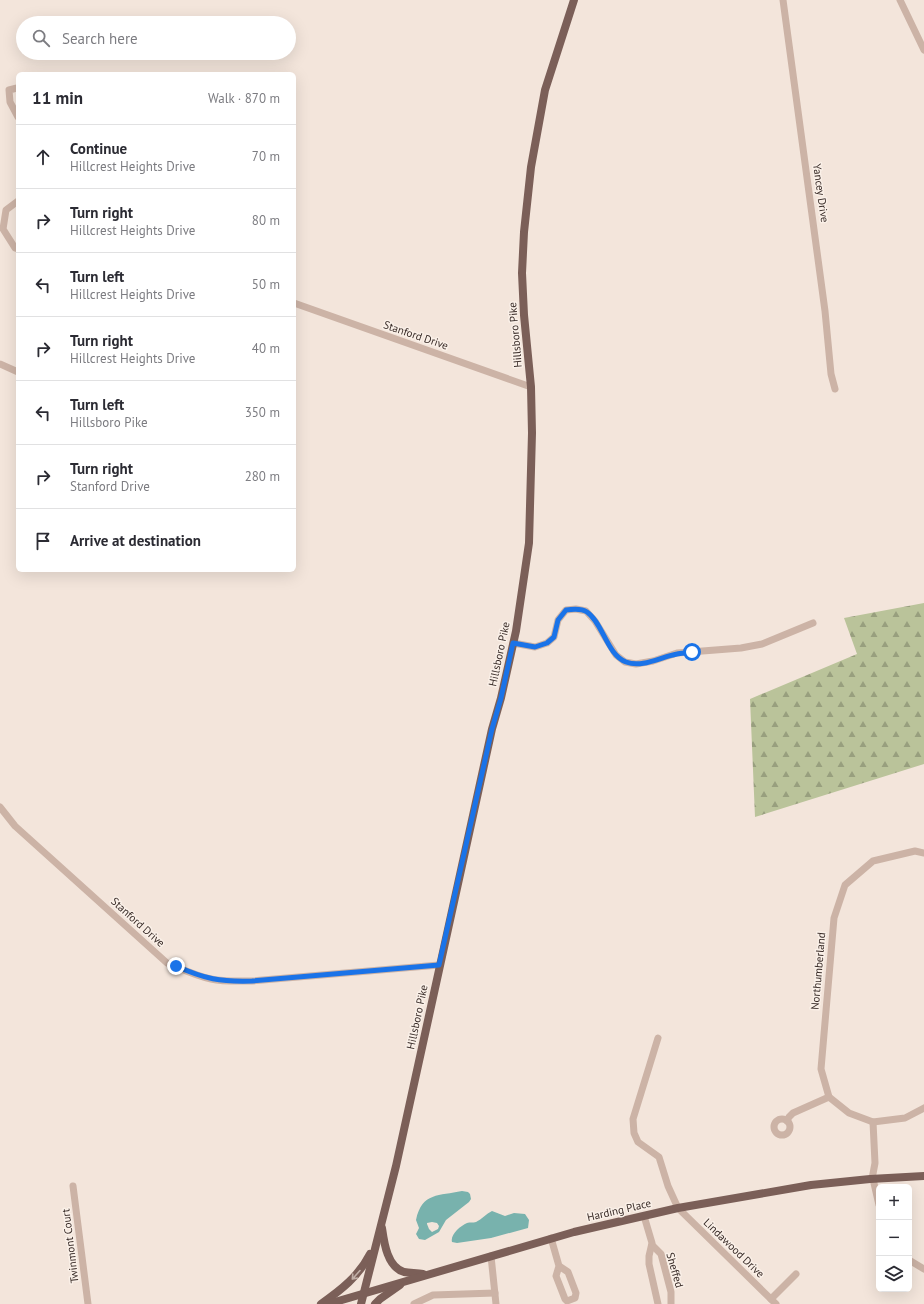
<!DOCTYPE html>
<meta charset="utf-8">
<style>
body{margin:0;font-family:"PT Sans",sans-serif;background:#f2f2f3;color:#2b2b33}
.controls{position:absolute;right:12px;bottom:12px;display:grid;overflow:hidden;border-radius:6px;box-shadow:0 4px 16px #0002}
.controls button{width:36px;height:36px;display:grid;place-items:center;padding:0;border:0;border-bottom:1px solid #e1e1e2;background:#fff;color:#2b2b33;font:20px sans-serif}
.stop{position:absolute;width:12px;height:12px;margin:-9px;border:3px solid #1a73e8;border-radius:50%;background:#fff}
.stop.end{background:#1a73e8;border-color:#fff;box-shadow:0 1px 4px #0008}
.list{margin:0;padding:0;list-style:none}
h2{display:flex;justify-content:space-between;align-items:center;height:52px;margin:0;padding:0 16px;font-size:17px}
h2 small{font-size:13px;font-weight:400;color:#7c7c81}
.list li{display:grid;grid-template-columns:26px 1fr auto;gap:12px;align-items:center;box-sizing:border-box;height:64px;padding:0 16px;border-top:1px solid #e1e1e2}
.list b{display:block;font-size:15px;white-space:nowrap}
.list p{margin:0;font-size:13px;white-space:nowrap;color:#7c7c81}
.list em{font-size:13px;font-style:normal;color:#7c7c81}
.icon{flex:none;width:22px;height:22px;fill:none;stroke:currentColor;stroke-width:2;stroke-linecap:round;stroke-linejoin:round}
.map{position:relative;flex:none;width:924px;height:1304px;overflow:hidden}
.search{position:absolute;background:#fff;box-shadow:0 4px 16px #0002;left:16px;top:16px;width:280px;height:44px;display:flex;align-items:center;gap:10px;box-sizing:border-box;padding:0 14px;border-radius:22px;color:#7c7c81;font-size:15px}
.panel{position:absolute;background:#fff;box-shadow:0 4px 16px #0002;left:16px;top:72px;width:280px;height:500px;border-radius:6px}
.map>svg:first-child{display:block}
</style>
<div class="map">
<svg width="924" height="1304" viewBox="0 0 924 1304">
<defs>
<pattern id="forest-firs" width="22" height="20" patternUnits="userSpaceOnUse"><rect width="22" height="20" fill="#bac39a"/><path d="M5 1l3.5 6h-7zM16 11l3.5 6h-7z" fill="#989f7e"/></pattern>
</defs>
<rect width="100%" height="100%" fill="#f3e5db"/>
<!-- forest -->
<polygon fill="url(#forest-firs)" points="924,603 924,764 755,817 750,699 857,654 844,618"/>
<!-- water -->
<g fill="#78b2ad" fill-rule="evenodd">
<path d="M462,1191L468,1192L470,1194L471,1199L469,1202L446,1220L439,1232L425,1240L419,1239L416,1234L419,1228L416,1220C422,1192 439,1196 462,1191ZM432,1222L437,1223L439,1226L438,1229L432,1232L429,1229L427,1224V1223Z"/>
<path d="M492,1211L505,1216L514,1213L525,1214L529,1220L528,1228L491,1238L457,1243L452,1242C450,1235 460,1226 467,1223C470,1222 473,1223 476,1222C482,1219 486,1214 492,1211Z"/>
</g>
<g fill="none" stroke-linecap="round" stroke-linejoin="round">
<!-- minor -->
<g stroke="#ccb3a6" stroke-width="7">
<polyline points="783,0 825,311 831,374 835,389"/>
<polyline points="900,0 924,50"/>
<polyline points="18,89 17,88 9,90 10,102 18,117"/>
<polyline points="18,201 6,210 3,229 15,248 18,249"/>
<polyline points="294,303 531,387"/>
<polyline points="0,364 18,372"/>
<polyline points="513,643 535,647 547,643 554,637 558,620 566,610 576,609 586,611 595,621 616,655 625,662 636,664 653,661 677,653 741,648 762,644 813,623"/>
<path d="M0,807L15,826L167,963C182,969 196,976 211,979C225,982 239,981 252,981L439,965"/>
<polyline points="924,853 915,851 873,861 845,885 834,918 821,1069 829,1097 849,1113 873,1122 905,1118 924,1108"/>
<polyline points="658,1038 633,1119 634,1133 638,1142 659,1157 668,1186 678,1208 776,1304"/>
<circle cx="782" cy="1127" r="8"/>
<polyline points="787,1121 789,1117 793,1113 829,1097"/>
<polyline points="872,1179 875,1163 873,1122"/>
<polyline points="873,1179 879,1205"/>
<polyline points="73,1186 88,1304"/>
<polyline points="644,1216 652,1243 649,1256 649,1264 658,1304"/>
<polyline points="551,1238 559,1266 556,1276 565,1299 567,1301 575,1298 576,1293 568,1272 559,1266"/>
<polyline points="652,1245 661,1254 671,1292 671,1304"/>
<polyline points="491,1256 496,1304"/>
<polyline points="909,1260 924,1269"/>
<polyline points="771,1299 796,1274"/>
<polyline points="414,1304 433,1295 495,1293"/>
</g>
<!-- major -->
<g stroke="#7b5f58" stroke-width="8">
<path d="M382,1228C384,1242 387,1267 404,1272C410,1273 417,1273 423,1274"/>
<path d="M321,1304C341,1290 359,1276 370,1254"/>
<polyline points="328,1304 574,1232 678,1208 811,1185 870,1179 924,1176"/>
<polyline points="361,1304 396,1166 492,729 501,698 516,631 529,543 532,433 531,387 524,315 522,273 524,232 531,167 545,90 574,0"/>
<polyline points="375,1304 380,1299 400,1285"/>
</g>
</g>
<!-- one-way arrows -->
<defs><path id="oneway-shaft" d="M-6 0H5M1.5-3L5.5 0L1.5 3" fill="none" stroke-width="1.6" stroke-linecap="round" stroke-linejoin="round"/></defs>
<use stroke="#c1afa7" href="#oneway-shaft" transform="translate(356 1275) rotate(132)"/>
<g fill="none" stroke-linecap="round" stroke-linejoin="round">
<!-- route -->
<path stroke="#1a73e8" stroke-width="5" d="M176,966C205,979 220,982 252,981L439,965L492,729L501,698L513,643L535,647L547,643L554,637L558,620L566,610C572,609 581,608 587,612C603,623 607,655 626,662C643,668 660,657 677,654C681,653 687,653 692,652"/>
</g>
<g text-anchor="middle" stroke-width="3" stroke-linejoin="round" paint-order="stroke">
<!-- street labels -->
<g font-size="11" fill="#382b27" stroke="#faf0e8">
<text transform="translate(821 193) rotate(82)" y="4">Yancey Drive</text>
<text transform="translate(416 335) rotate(19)" y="4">Stanford Drive</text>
<text transform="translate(515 335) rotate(-95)" y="4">Hillsboro Pike</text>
<text transform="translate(499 654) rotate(-78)" y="4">Hillsboro Pike</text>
<text transform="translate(138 922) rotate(42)" y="4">Stanford Drive</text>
<text transform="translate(818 971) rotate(-85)" y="4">Northumberland</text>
<text transform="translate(417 1017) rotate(-78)" y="4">Hillsboro Pike</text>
<text transform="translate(619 1210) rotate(-13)" y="4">Harding Place</text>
<text transform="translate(70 1246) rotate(-97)" y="4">Twinmont Court</text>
<text transform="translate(734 1248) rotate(44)" y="4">Lindawood Drive</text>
<text transform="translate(675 1270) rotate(74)" y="4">Sheffed</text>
</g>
</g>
</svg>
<div class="controls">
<button>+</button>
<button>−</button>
<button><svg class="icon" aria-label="layers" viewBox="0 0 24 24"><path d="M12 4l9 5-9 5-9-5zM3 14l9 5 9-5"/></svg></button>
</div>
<div class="stop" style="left:692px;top:652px"></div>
<div class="stop end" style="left:176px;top:966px"></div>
<div class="search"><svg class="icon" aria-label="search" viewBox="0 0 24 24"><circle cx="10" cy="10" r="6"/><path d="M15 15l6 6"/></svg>Search here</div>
<section class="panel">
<h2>11 min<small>Walk · 870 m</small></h2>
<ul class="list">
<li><svg class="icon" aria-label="ahead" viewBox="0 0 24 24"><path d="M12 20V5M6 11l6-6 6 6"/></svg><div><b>Continue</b><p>Hillcrest Heights Drive</p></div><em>70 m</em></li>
<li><svg class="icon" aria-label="right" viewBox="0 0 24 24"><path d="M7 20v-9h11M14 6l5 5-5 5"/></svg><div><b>Turn right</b><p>Hillcrest Heights Drive</p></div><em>80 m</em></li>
<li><svg class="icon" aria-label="left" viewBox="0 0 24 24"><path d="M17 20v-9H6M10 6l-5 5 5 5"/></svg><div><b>Turn left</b><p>Hillcrest Heights Drive</p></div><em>50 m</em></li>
<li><svg class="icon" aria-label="right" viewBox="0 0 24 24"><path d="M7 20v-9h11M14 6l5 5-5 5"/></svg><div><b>Turn right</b><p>Hillcrest Heights Drive</p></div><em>40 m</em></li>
<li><svg class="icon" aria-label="left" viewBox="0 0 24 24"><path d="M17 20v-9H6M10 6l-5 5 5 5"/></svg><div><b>Turn left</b><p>Hillsboro Pike</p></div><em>350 m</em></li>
<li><svg class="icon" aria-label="right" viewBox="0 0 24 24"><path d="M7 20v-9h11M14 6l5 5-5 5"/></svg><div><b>Turn right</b><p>Stanford Drive</p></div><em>280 m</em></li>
<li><svg class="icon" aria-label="arrive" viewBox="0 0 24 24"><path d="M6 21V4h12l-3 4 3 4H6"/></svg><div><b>Arrive at destination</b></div></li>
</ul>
</section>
</div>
